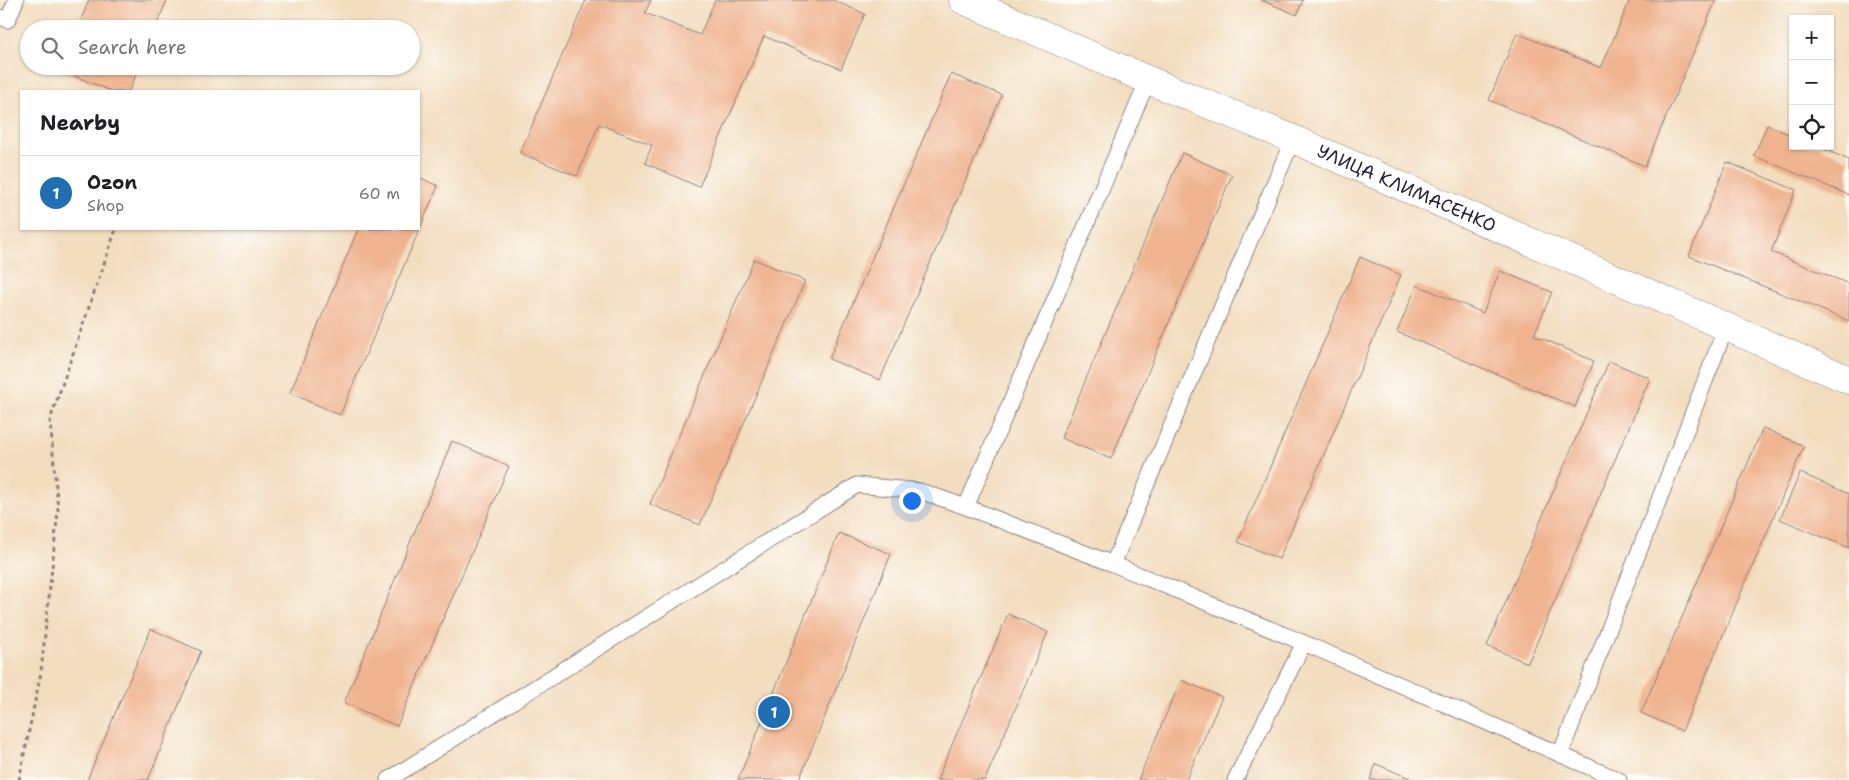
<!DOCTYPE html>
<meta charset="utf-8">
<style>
body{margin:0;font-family:"Shantell Sans",sans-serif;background:#f2f2f2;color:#202124}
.controls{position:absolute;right:15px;top:15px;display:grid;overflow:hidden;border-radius:0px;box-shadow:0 1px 4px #0004}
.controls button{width:45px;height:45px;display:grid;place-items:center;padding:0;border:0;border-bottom:1px solid #e0e0e0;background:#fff;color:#202124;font:25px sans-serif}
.you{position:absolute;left:911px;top:500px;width:18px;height:18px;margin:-12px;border:4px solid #fff;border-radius:50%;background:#1a73e8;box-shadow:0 0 0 8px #1a73e833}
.badge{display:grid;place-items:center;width:32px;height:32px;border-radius:50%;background:#1f6fb2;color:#fff;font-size:16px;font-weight:700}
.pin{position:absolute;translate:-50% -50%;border:2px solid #fff;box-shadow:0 1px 5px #0006}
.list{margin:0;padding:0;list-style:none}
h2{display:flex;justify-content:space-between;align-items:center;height:65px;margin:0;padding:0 20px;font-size:21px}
h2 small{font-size:16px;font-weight:400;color:#757577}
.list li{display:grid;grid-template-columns:32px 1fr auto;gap:15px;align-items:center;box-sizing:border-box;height:75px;padding:0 20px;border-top:1px solid #e0e0e0}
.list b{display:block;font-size:19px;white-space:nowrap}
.list p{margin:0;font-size:16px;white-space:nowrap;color:#757577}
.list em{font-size:16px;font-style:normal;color:#757577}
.icon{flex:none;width:28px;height:28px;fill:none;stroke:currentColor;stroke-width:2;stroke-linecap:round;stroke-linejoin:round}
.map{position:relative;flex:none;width:1849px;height:780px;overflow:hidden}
.search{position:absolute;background:#fff;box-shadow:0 1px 4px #0004;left:20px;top:20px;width:400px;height:55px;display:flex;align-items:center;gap:12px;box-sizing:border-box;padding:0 18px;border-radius:28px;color:#757577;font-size:19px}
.panel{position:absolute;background:#fff;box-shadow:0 1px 4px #0004;left:20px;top:90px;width:400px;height:140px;border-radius:0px}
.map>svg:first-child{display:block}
</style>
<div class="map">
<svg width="1849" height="780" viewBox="0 0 1849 780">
<rect width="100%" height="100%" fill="#fdfcf7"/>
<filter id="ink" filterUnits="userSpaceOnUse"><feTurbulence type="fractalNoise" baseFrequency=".02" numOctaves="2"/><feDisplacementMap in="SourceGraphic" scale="10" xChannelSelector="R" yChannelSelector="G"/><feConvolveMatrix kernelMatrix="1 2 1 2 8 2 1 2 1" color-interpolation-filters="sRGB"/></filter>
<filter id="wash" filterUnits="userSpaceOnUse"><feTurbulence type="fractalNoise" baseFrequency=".0096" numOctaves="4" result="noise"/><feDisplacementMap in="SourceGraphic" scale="20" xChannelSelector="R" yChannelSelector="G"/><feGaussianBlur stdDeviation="1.12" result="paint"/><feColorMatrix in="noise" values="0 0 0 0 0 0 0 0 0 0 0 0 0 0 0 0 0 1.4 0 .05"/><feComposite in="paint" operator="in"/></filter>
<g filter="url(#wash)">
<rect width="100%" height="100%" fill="#f3ddbf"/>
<g id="blocks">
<!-- building -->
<g fill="#f0b38f">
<polygon points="89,0 167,0 155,29 77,29"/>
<polygon points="586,0 651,0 645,13 700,35 715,0 833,0 865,14 841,69 764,36 699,187 645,163 652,145 599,124 577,176 520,153"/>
<polygon points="1261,0 1303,0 1297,15"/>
<polygon points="1630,0 1716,0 1645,166 1489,100 1517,33 1601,68"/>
<polygon points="62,66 140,66 129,91 111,91 60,70"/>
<polygon points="951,74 1002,95 880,380 829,359"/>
<polygon points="1767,125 1793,136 1793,146 1817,146 1849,160 1849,195 1754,156"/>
<polygon points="1182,153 1232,175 1111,459 1061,438"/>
<polygon points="1727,162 1796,190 1771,252 1849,284 1849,321 1689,256"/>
<polygon points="419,177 438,186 340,415 290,393 358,229 419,229"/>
<polygon points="1360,257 1401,275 1279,559 1238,542"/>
<polygon points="754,259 805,281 700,525 650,504"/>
<polygon points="1500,271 1552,292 1534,335 1594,361 1575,407 1397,332 1417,285 1483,313"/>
<polygon points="1609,361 1650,378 1528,663 1487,646"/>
<polygon points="1763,428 1804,446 1682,731 1641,713"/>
<polygon points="452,441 509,466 397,726 344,703"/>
<polygon points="1800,473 1849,494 1849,548 1780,519"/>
<polygon points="839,533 891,554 799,780 738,780"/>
<polygon points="1008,614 1048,632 985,780 937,780"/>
<polygon points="151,629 201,651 148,780 87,780"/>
<polygon points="1181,680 1222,697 1186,780 1138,780"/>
<polygon points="1376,764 1414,780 1370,780"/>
</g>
</g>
</g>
<g filter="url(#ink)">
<use href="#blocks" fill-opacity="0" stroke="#8a807d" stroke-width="1"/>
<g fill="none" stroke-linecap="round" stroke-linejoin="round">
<!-- lane casing -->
<g stroke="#8a807d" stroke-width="17">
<g id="lane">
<polyline points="0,17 8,20 16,0"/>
<polyline points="1148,80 966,507 1113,564 1304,643 1619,780"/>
<polyline points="1113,564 1293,139"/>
<polyline points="1560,755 1726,327"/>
<polyline points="388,780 857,485 920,491 966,507"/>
<polyline points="1235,780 1304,643"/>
</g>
</g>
<!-- secondary casing -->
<g stroke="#8a807d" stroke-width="29">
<g id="secondary">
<path id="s1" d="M963,0L1148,80L1293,139L1849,380"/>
</g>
</g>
<!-- path -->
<polyline stroke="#8a807d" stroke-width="3" stroke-dasharray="4 4" stroke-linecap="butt" points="19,780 41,672 58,510 50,420 116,229"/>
<!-- lane -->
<use href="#lane" stroke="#fff" stroke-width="15"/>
<!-- secondary -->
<use href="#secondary" stroke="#fff" stroke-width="28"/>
</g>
</g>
<g text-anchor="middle" stroke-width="4.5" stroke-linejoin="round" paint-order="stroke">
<!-- street labels -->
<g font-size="18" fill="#22223b" stroke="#fdfcf7">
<text dy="6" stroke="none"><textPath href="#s1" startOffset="482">УЛИЦА КЛИМАСЕНКО</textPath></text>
</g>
</g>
</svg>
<div class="controls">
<button>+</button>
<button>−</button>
<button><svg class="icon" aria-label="locate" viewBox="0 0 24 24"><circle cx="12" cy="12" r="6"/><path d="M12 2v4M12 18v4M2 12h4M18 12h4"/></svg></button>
</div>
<div class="you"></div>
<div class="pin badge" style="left:774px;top:712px">1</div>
<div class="search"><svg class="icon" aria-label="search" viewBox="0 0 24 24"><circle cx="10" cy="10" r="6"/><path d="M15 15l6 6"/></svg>Search here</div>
<section class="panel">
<h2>Nearby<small></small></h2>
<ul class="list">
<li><span class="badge">1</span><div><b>Ozon</b><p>Shop</p></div><em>60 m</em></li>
</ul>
</section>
</div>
